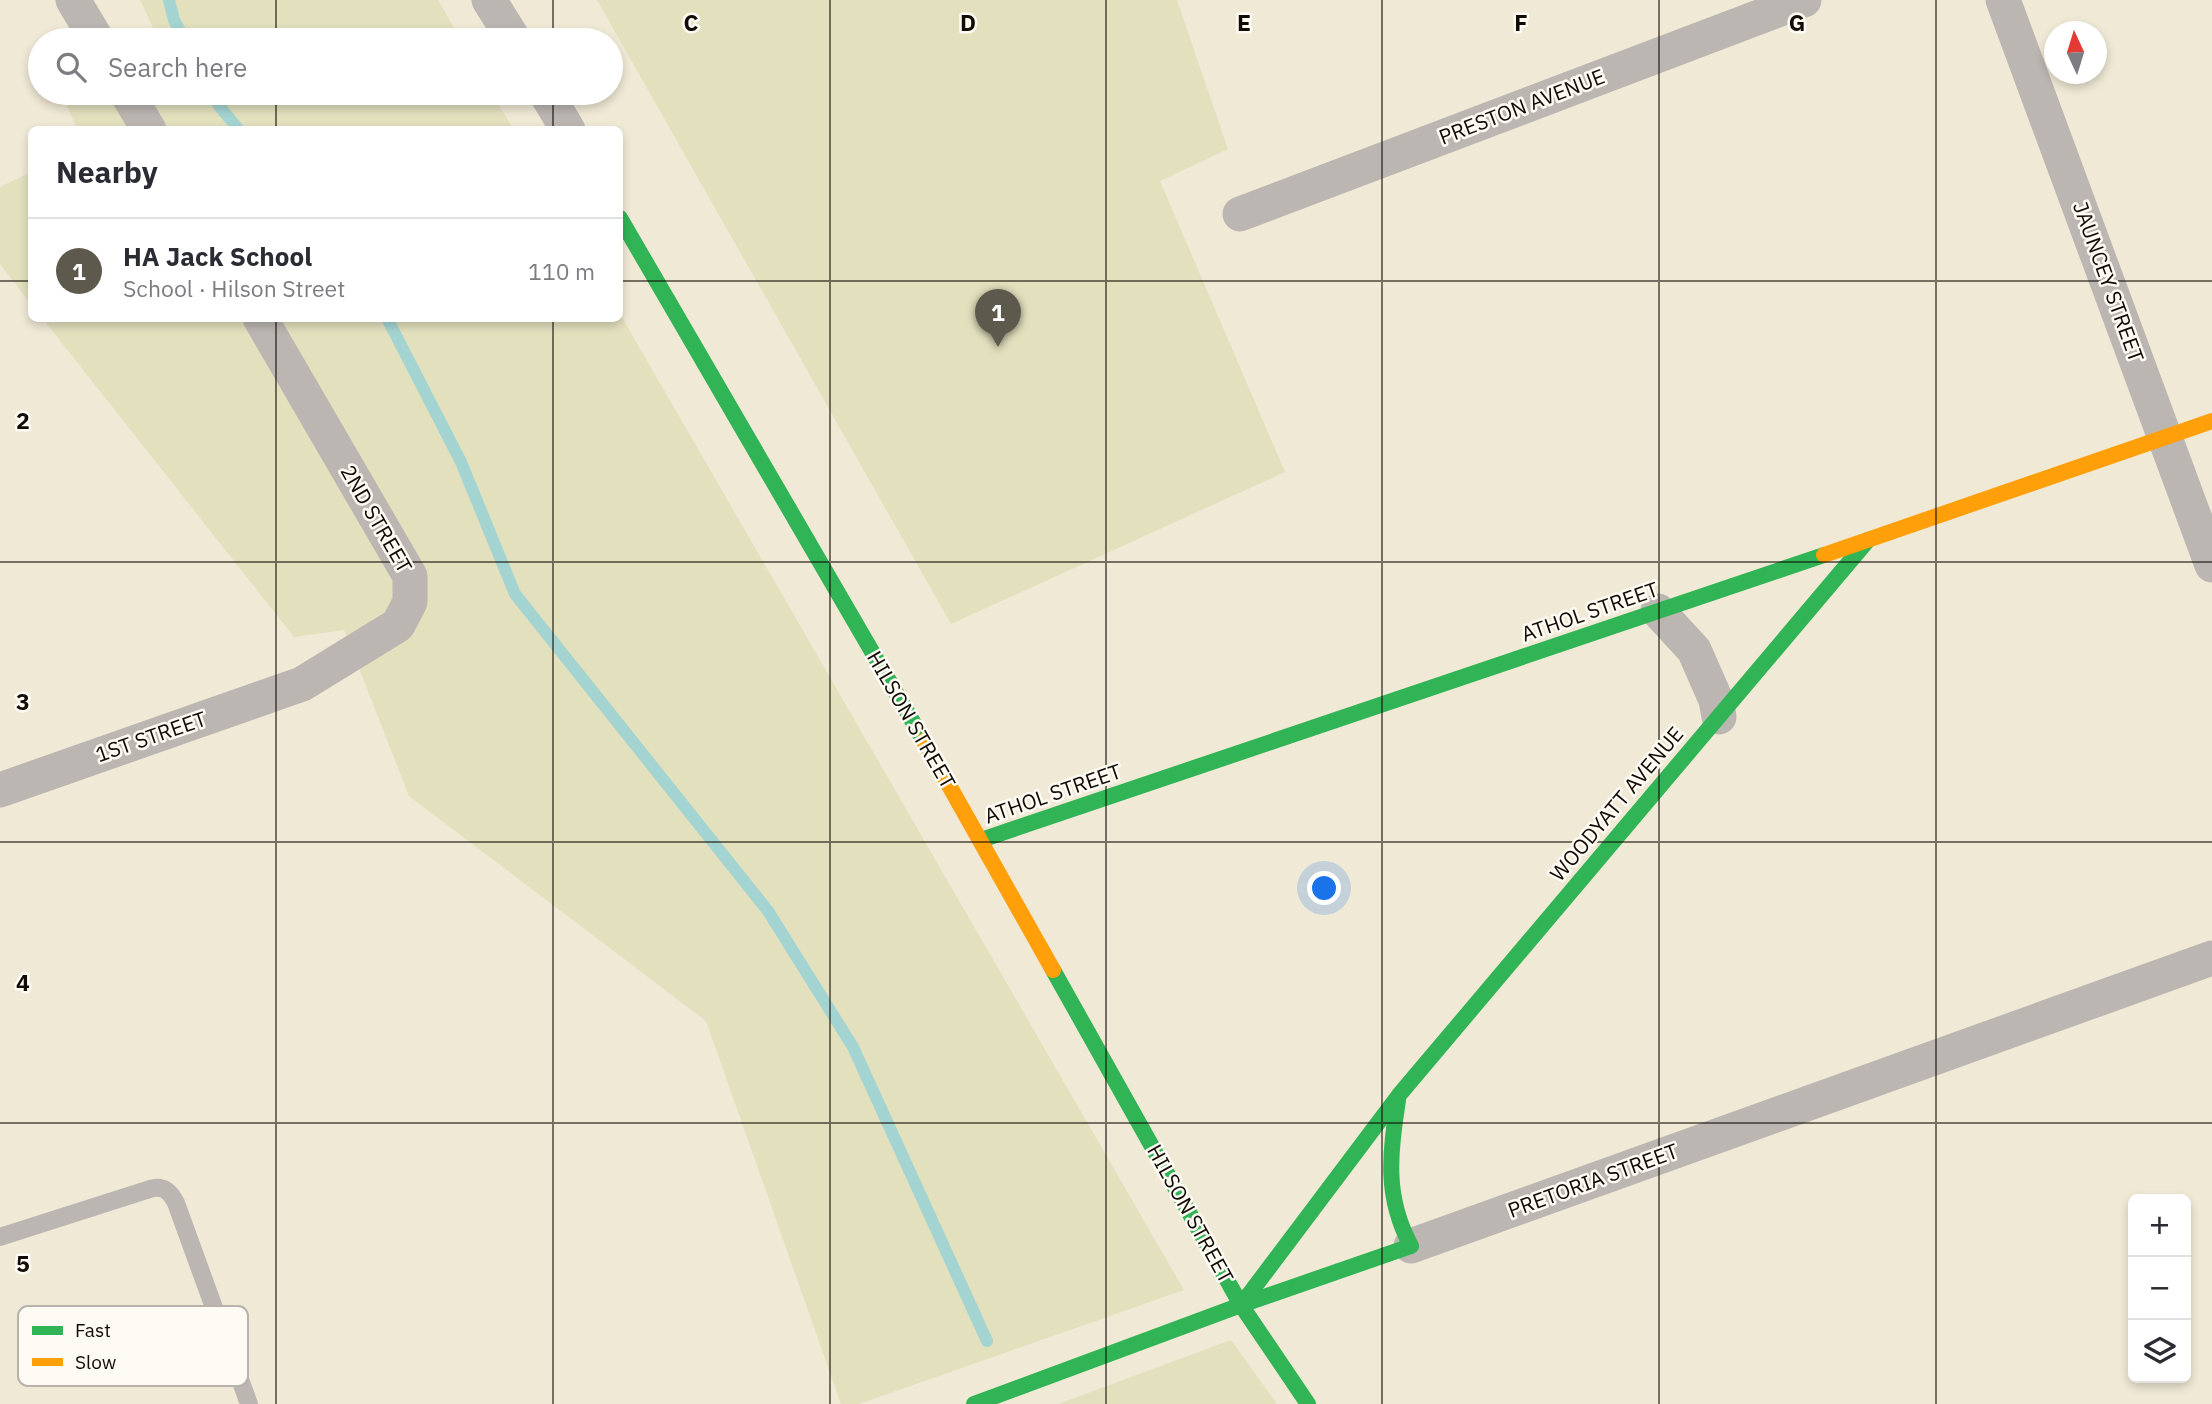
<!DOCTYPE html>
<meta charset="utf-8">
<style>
body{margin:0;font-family:"IBM Plex Sans",sans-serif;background:#f2f2f3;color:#2b2b33}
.controls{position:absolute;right:21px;bottom:21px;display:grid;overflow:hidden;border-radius:10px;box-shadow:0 4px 10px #0003}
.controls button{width:63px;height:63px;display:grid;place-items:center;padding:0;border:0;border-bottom:2px solid #e1e1e2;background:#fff;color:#2b2b33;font:35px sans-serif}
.compass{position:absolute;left:2044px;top:21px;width:63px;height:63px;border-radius:50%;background:#fff;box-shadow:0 4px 10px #0003;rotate:356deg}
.you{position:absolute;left:1325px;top:889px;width:24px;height:24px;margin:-18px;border:5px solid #fff;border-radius:50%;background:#1a73e8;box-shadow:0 0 0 10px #1a73e833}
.badge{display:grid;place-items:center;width:46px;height:46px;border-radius:50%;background:#5e594d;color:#fff;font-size:23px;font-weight:700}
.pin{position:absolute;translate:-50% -58px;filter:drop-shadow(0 2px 4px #0008)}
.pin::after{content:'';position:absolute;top:37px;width:24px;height:21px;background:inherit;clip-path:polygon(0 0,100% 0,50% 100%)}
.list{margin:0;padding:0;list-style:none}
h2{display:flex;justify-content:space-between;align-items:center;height:91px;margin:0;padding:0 28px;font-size:30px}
h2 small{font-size:23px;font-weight:400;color:#7c7c81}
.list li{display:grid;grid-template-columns:46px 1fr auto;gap:21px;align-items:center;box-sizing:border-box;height:105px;padding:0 28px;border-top:2px solid #e1e1e2}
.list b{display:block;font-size:26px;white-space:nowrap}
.list p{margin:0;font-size:23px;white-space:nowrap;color:#7c7c81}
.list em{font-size:23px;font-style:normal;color:#7c7c81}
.icon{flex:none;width:38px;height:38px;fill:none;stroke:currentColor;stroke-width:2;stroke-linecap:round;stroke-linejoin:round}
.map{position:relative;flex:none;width:2212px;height:1404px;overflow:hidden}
.search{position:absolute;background:#fff;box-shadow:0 4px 10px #0003;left:28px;top:28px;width:595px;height:77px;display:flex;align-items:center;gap:18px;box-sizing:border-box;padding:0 24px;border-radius:38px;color:#7c7c81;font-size:26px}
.panel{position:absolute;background:#fff;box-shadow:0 4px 10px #0003;left:28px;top:126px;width:595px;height:196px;border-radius:10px}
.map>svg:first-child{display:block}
</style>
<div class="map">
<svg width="2212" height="1404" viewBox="0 0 2212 1404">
<rect width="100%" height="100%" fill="#f0e9d6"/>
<!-- green -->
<g fill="#e2e0bd">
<polygon points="140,0 438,0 461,40 159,40"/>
<polygon points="597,0 1177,0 1228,149 1160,181 1285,472 951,624"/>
<polygon points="71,93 492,93 513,129 77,129 63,97"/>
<polygon points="31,172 31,304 0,264 0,187"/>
<polygon points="620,314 1184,1290 859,1404 841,1404 706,1021 409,796 344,630 294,637 43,319 620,318"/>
<polygon points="1231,1340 1277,1404 1058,1404"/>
</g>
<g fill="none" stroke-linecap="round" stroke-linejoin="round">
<!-- stream -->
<g stroke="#a4d4d1" stroke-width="12">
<polyline points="169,0 174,20 185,40"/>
<polyline points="212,93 220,107 239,130"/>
<polyline points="387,318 461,462 515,594 768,911 853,1047 987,1341"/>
</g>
<!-- lane -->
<path stroke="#bbb6b2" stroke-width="18" d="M0,1237L150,1189C163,1185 170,1191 176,1203L249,1404"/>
<!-- street -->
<g stroke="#bbb6b2" stroke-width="35">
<polyline points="73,0 97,40"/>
<polyline points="489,0 514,40"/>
<polyline points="2003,0 2212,565"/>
<polyline points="127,93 149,130"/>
<polyline points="546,93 568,130"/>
<polyline points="1240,214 1804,0"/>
<polyline points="1658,611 1694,650 1716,700 1719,717"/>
<polyline points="0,790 302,684 398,625 410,602 410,576 260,318"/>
<polyline points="1411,1246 2212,958"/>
</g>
<!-- fast -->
<g stroke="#30b455" stroke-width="16">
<polyline points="620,218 924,741"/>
<polyline points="981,840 1824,555"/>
<polyline points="1053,970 1241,1305 1308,1404"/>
<polyline points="1241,1305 1399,1095 1868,540"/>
<path d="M974,1404L1241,1305L1411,1246C1384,1196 1390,1154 1398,1100"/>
</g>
<!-- slow -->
<g stroke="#ff9f0a" stroke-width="16">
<polyline points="1824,555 2212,421"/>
<polyline points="924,741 1053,970"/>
</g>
</g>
<!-- grid -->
<path fill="none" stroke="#100b03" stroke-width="2" stroke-opacity="0.55" d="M276,0V40M553,0V40M830,0V1404M1106,0V1404M1382,0V1404M1659,0V1404M1936,0V1404M276,93V130M553,93V130M0,281H32M620,281H2212M276,318V1404M553,318V1404M0,562H2212M0,842H2212M0,1123H2212"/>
<g text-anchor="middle" stroke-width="5" stroke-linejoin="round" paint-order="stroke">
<!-- street labels -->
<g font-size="21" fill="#100b03" stroke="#fefbf4">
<text transform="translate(1522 107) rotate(-21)" y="7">PRESTON AVENUE</text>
<text transform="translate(2108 282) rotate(70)" y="7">JAUNCEY STREET</text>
<text transform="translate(376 519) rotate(60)" y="7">2ND STREET</text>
<text transform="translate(1590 612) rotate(-19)" y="7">ATHOL STREET</text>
<text transform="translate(911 720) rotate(60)" y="7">HILSON STREET</text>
<text transform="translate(151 737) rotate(-19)" y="7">1ST STREET</text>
<text transform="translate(1053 794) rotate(-19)" y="7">ATHOL STREET</text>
<text transform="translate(1617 804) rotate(-50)" y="7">WOODYATT AVENUE</text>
<text transform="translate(1593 1181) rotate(-20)" y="7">PRETORIA STREET</text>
<text transform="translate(1190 1214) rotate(61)" y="7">HILSON STREET</text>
</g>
</g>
<!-- legend -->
<rect x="18" y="1306" width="230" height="80" rx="10" fill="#fefbf4" stroke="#b7b3ac" stroke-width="2"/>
<rect x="32" y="1326" width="31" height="9" fill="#30b455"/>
<rect x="32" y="1358" width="31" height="8" fill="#ff9f0a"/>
<g font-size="19" fill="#100b03">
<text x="75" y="1337">Fast</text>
<text x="75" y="1369">Slow</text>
</g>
<g font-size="23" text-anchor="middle" font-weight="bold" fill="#100b03" stroke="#fefbf4" stroke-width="5" stroke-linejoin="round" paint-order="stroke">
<text x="691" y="31">C</text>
<text x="968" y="31">D</text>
<text x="1244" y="31">E</text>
<text x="1521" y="31">F</text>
<text x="1797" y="31">G</text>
<text x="23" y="429">2</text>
<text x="23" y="710">3</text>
<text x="23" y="991">4</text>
<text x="23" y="1272">5</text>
</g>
</svg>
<div class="controls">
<button>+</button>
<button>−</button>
<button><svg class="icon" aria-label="layers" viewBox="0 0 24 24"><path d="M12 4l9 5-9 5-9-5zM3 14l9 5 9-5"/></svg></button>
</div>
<svg class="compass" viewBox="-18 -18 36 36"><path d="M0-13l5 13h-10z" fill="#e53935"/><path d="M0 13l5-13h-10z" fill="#7c7c81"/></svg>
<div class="you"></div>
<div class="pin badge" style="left:998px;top:347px">1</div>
<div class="search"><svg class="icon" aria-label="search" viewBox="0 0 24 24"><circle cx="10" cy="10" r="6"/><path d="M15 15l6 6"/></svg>Search here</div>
<section class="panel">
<h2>Nearby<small></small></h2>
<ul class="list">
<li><span class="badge">1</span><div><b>HA Jack School</b><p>School · Hilson Street</p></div><em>110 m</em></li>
</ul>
</section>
</div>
